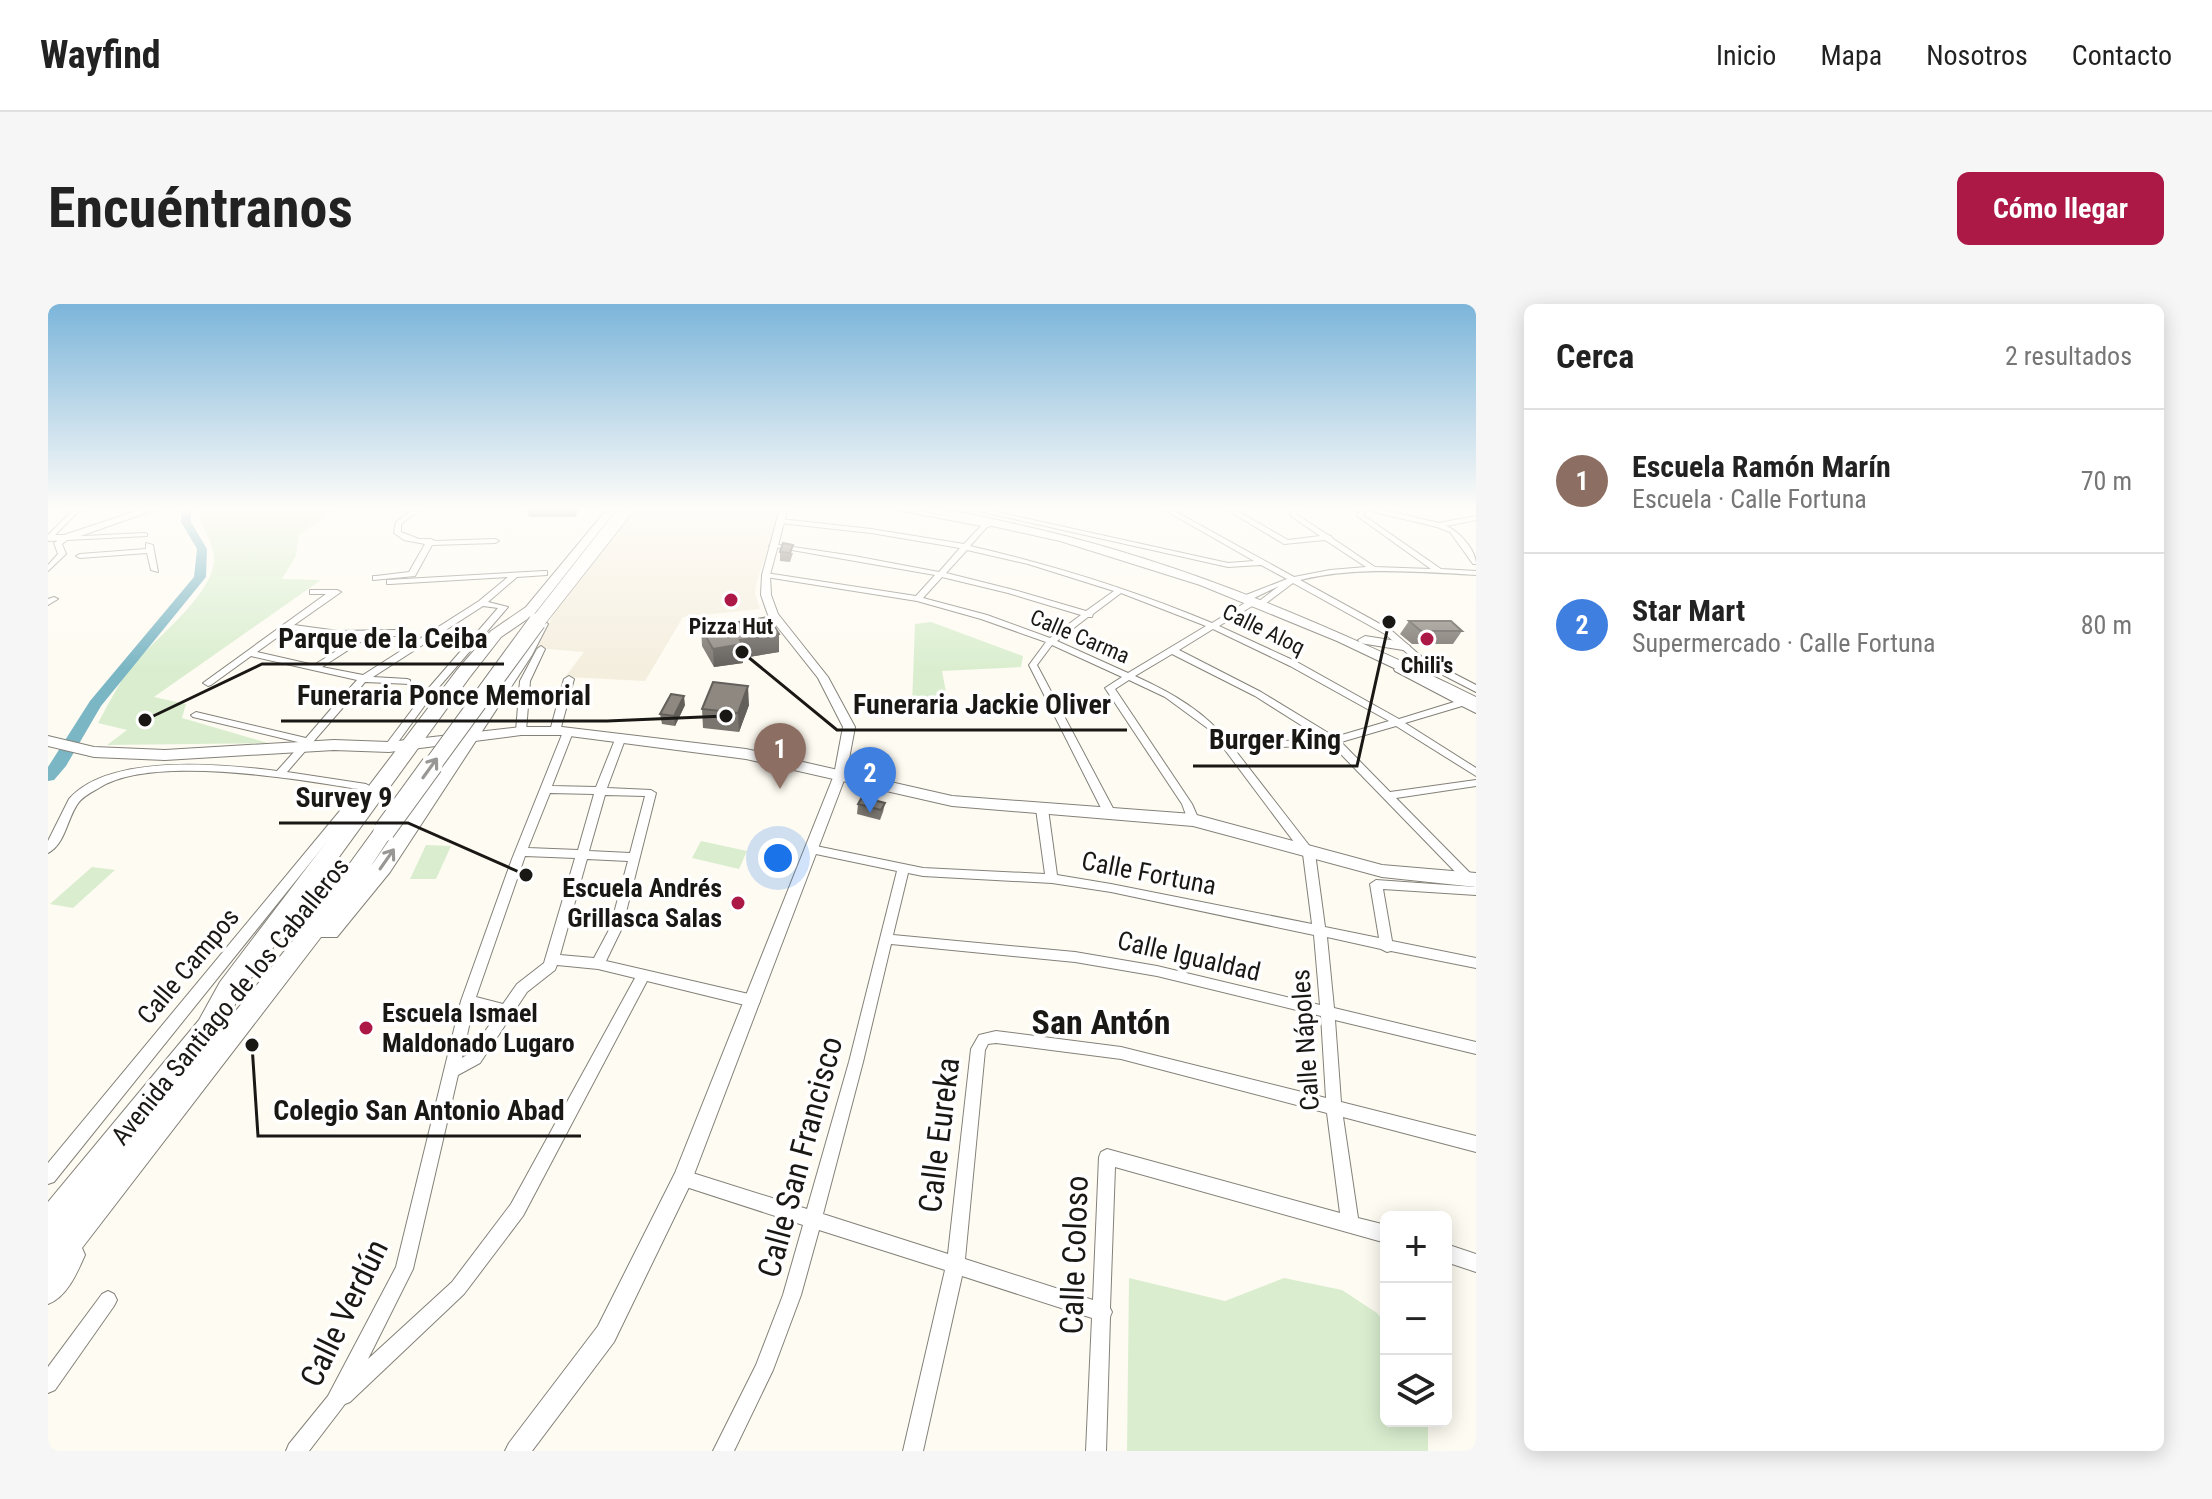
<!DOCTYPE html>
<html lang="es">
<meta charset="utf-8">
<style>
body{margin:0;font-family:"Roboto Condensed",sans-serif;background:#f6f6f6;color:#222}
.controls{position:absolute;right:24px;bottom:24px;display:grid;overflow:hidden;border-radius:12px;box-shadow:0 4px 20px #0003}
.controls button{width:72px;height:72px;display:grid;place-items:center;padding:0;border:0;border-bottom:2px solid #e0e0e0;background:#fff;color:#222;font:40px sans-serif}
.you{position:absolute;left:730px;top:554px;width:28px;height:28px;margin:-20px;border:6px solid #fff;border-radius:50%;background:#1a73e8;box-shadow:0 0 0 12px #1a73e833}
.badge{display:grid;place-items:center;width:52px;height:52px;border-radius:50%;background:#ac1946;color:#fff;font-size:26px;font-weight:700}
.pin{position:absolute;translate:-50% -66px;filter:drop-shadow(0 2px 4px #0008)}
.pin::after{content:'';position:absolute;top:42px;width:28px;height:24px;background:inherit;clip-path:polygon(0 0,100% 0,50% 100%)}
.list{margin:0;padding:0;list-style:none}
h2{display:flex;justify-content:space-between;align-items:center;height:104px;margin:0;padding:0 32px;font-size:34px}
h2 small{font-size:26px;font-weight:400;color:#767676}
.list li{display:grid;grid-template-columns:52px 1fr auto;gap:24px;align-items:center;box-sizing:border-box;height:144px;padding:0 32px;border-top:2px solid #e0e0e0}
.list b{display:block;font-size:30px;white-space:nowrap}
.list p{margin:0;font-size:26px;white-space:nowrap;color:#767676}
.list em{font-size:26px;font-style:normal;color:#767676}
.icon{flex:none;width:44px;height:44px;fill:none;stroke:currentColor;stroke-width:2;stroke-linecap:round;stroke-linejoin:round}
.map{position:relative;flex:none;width:1428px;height:1147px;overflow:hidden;border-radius:12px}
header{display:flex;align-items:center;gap:48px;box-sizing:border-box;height:112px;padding:0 40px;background:#fff;border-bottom:2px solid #e0e0e0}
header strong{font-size:38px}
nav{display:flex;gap:44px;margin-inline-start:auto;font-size:28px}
.intro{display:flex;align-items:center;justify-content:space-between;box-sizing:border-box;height:192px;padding:0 48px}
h1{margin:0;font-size:56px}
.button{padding:20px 36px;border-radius:12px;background:#ac1946;color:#fff;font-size:28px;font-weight:700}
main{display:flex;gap:48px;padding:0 48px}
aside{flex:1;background:#fff;border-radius:12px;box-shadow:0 4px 20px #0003}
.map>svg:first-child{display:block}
</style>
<header>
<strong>Wayfind</strong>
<nav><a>Inicio</a><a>Mapa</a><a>Nosotros</a><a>Contacto</a></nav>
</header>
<div class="intro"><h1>Encuéntranos</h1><a class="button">Cómo llegar</a></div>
<main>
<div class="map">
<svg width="1428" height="1147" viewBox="0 0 1428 1147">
<rect width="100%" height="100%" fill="#fefbf2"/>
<!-- built -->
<polygon fill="#f4eede" points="585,204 734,204 709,277 707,289 712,305 635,313 597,377 517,373 536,348 488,344 512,298"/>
<!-- green -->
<g fill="#daeecf">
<path d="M151,204H290L251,231L248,252L234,275L273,276L106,393L138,400L134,414L220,439L59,441L79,426L50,419C60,401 69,382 82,365C104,336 163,294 166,257C167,237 150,222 151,204Z"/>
<polygon points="883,318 975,352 973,363 894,367 900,399 864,401 867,320"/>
<polygon points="653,537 699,547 691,565 644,554"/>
<polygon points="378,541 403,542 388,575 362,575"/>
<polygon points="44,563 67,566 25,604 2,600"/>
<polygon points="1081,974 1177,997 1236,974 1294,986 1329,1009 1338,1020 1338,1117 1380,1117 1380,1147 1079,1147"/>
</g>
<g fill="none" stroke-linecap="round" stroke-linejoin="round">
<!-- river -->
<polygon fill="#7bb6c4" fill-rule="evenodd" points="133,204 143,204 143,218 159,245 158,273 53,402 18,462 6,476 0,477 0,463 42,397 146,273 149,245 133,218"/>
<!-- minor casing -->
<g stroke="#848179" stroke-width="2">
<g id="minor">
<polygon points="27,204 34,204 3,235 0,236 0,231"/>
<polygon points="366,204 374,204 353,220 353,228 371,235 383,235 387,237 447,235 451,237 447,239 384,241 367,272 325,276 325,272 328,272 361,268 377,240 356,236 346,229 348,218"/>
<path d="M839,204H855L943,220V222L939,223L922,242C1005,261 1085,286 1164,319L1200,297H1206V301L1171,322L1249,358L1351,415L1406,398L1347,367L1346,365L1350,362L1428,402V409L1414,402L1357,419L1428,464V472L1348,422L1293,438L1342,488L1428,476V482L1348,494L1426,573L1428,576L1426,579H1418L1283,440L1187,446L1267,549L1277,623L1331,634L1322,580L1328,576L1428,583V591L1335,585L1344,637L1428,654V664L1343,647L1339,648L1333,645L1279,633L1286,704L1428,738V750L1287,716L1293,798L1428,832V848L1295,813L1310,914L1338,921V939L1067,863L1062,1004L1064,1008L1062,1013L1058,1147H1038L1044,1014L914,972L875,1147H855L897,966L771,926L753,991L725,1066L686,1147H665L708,1061L735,991L755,921L635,882L629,880L627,874L629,868L635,866L759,905L801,758L849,567L763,549L759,548L757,545L759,542L763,541L875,564L997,570L988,505L994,501L1000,505L1009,571L1063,580L1264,620L1255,550L1162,426L1117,393L1081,376L1067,385L1144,500L1151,516L1145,520L1141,519L1134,500L1057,384L1074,373L1004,341L989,361L1067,508L1061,512L1055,508L981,361L998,338L933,315L869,297L718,273L714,271L718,269L868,292L887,271L721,242L725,240L806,252L891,268L912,244L823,229L732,219L729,217L732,215L823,225L916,240L933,222ZM919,246L980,260L1066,287L1038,307L966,286L898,269ZM894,273L960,289L1033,311L1002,334L939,311L875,294ZM1073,289L1158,322L1080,369L1009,337L1040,313H1044L1045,310ZM1165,325L1242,362L1341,417L1287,433L1213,388L1131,346ZM1124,350L1207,392L1275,435L1182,440C1158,408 1124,389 1087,372ZM860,569L875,572L1004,579L1063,588L1266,631L1272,701L1109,662L1027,648L845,631ZM843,640L1027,658L1109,672L1273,712L1278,794L1073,743L948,727L931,731L923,745L900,950L775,910L815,758ZM948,739L1073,755L1279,809L1292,909L1059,845L1053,848L1051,853L1045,996L917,955L937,746L940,740Z"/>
<path d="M917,204H930L1180,259L1206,257L1113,204H1121L1246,273L1282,266L1318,263L1277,236L1236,240L1176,204H1184L1240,236L1272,232L1243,212L1241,204H1247L1248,210L1280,231L1283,232L1284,234L1327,263L1383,265L1309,212L1313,204H1327L1391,219L1428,212V216L1398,222C1411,227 1428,246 1428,260H1425L1402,228L1389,223L1318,206L1315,211L1393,265L1428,267V271C1370,268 1309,262 1252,276L1343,326L1374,353L1428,381V388L1368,357L1337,330L1245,279L1217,300L1210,298L1231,282L1204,295H1198V291L1239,275L1213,261L1180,263Z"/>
<polygon points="97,229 99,230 99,232 19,236 14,240 18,250 0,267 0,261 10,250 6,239 15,233"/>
<polygon points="98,239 105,241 110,268 103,266 99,249 32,254 28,252 32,250 98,245"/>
<path d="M496,267H499V271L469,273L440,298L460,303L385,390L345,445L341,446L336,443L379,386L450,304L435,302L325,373L359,375L362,376V380L317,378L303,395L336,396L341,399L339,401L298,400L239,468L318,480L323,483L6,878L0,880V859L310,485C250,475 102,450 51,484C44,488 36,492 31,498C19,513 18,540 0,549V537L21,495C61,449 174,460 229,467L254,439L145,413L143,411L148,408L258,434L289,398L290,395L293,394L309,376L203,352L163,381L160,382L155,379L278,290H262V286H289L293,288L246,321L290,327L348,326L352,329L348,332H322L274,363L315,371L431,297L460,273L342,280H339V276ZM241,325L290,333L312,332L266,361L209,348Z"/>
<polygon points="6,293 10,295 0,301 0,295"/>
<polygon points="493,342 497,345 482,377 478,427 473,430 470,429 468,427 472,377 489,345"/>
<polygon points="521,372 526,375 512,427 507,430 504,429 502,427 516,375"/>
<path d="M520,425L525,428L504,482L548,483L568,433L573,430L578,433L559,484L603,486L608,489L574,624L558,657L705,691L710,693L712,697L710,701L705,703L599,677L475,912L416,990L302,1098L297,1100L261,1147H238L241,1140L280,1092L348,963L413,697L464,555L515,428ZM502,489L546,490L530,546L480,544ZM557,491L597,492L582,549L541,547ZM477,552L527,554L496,659L469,680L455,700L428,693ZM539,555L580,557L562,624L546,654L512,651ZM509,661L550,665L587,674L463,900L404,978L320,1055L365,965L410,771L432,759L479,688L507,666ZM425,704L449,710L422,749L414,754Z"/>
<polygon points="1398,940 1428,950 1428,968 1398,958"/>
<polygon points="60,987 66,990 69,996 66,1002 7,1086 0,1089 0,1063 54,990"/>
</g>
</g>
<!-- tertiary casing -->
<g stroke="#848179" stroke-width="2">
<polygon id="tertiary" points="732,204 740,204 722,271 723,291 730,310 780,373 807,423 798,471 642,881 566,1038 484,1147 457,1147 461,1139 550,1022 627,869 786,471 795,423 770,374 720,311 713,291 714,271"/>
</g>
<!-- primary casing -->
<g stroke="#848179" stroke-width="2">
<g id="primary">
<polygon points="97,204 112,204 21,236 0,237 0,231 16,231"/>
<path d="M863,204C906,204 948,216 989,225C1143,261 1287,324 1428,393V403L1289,337L1152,281L1012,237Z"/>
<polygon points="473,423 514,423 698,445 904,492 1145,510 1334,561 1428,569 1428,583 1334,573 1145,522 904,502 698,455 514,431 473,431 341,448 286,446 117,456 46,453 0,442 0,432 46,443 117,446 286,436 341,438"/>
</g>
</g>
<!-- trunk casing -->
<g stroke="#848179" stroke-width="2">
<polygon id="trunk" points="1317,332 1355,338 1362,342 1355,346 1312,339 1310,336"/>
</g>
<!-- motorway casing -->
<g stroke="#848179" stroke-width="2">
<path id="motorway" d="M560,204H573L488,309L453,333L421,374L190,692L182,714L252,628L329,522H343L346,527L323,562L326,558L468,351L487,317H497L500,320L484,351L342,568L289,633H273L34,944L37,951C29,969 19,993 0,1000V898L151,716L172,678L409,366L443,327L478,303Z"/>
</g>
<!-- minor -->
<use href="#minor" fill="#fff" fill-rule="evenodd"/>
<!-- tertiary -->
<use href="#tertiary" fill="#fff" fill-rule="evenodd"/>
<!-- primary -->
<use href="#primary" fill="#fff" fill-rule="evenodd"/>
<!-- trunk -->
<use href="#trunk" fill="#fff" fill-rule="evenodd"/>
<!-- motorway -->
<use href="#motorway" fill="#fff" fill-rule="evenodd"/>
<!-- motorway-bridge-far2 casing -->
<g stroke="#848179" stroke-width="15" stroke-linecap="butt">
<polyline id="motorway-bridge-far2" points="488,320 579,204"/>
</g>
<!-- motorway-bridge-far1 casing -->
<g stroke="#848179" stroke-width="19" stroke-linecap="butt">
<polyline id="motorway-bridge-far1" points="383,463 489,318"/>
</g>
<!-- motorway-bridge casing -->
<g stroke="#848179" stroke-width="23" stroke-linecap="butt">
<polyline id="motorway-bridge" points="336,527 384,461"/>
</g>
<!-- motorway-bridge-far2 -->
<use href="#motorway-bridge-far2" stroke="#fff" stroke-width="14"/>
<!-- motorway-bridge-far1 -->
<use href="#motorway-bridge-far1" stroke="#fff" stroke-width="17"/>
<!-- motorway-bridge -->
<use href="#motorway-bridge" stroke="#fff" stroke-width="21"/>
</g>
<!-- wall -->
<g fill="#7a756f">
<polygon points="479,204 531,204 527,213 481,213"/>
<polygon points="732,248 745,249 742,258 732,257"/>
<polygon points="1361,317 1414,327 1405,340 1364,340 1352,330"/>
<polygon points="653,324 731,348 695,354 695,359 666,363 654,342"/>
<polygon points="637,401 627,422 614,420 612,410"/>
<polygon points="701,401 691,428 655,424 654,405"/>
<polygon points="837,499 835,508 832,516 809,510 810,500"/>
</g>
<!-- shaded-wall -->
<g fill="#635f5a">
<polygon points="526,204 531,204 527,213"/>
<polygon points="731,330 731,348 695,354 695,359 666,363 665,345 692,336"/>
<polygon points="700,382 701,401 691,428 690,409"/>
<polygon points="636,392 637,401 627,422 626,412"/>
</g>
<!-- building -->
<g fill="#8e8881" stroke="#635f5a" stroke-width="2">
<polygon points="735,239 745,241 742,249 732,248"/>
<polygon points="721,313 731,330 692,336 694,340 665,345 653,324"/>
<polygon points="1361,317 1403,317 1414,327 1373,327"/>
<polygon points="665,378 700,382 690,409 654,405"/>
<polygon points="623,390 636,392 626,412 612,410"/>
<polygon points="814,493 837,499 833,506 810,500"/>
</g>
<!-- one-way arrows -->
<defs><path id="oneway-shaft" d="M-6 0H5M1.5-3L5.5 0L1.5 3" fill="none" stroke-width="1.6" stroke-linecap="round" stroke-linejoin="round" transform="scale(2)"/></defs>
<g stroke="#989796">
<use href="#oneway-shaft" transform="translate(382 464) rotate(-54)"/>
<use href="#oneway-shaft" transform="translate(339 555) rotate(-55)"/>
</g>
<!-- sky -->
<linearGradient id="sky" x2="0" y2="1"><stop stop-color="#7cb5da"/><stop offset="0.56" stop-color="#fffdf9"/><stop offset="1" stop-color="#fffdf9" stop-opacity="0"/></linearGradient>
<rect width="1428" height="365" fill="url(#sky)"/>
<!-- markers -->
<g fill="#ac1946" stroke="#fff" stroke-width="3">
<circle cx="683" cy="296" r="8"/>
<circle cx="1379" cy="335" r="8"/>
<circle cx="690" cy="599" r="8"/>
<circle cx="318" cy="724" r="8"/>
</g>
<g text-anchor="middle" stroke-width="7" stroke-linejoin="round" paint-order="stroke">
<!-- far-poi labels -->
<g font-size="22" font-weight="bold" fill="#1a1815" stroke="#fff">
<text x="683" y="330">Pizza Hut</text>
<text x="1379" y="369">Chili's</text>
</g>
<!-- far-street labels -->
<g font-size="22" fill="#1a1815" stroke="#fff">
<text transform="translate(1216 325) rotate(26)" y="8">Calle Aloq</text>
<text transform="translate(1032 332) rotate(23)" y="8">Calle Carma</text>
</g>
<!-- street labels -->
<g font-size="26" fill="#1a1815" stroke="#fff">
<text transform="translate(1101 569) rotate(11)" y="9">Calle Fortuna</text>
<text transform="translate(1141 652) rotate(13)" y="9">Calle Igualdad</text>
<text transform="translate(140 662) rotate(-50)" y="9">Calle Campos</text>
<text transform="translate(182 697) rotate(-51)" y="9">Avenida Santiago de los Caballeros</text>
<text transform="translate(1257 736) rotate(-94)" y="9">Calle Nápoles</text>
</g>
<!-- poi labels -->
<g font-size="26" font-weight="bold" fill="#1a1815" stroke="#fff" text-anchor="end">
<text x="674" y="593">Escuela Andrés<tspan x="674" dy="30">Grillasca Salas</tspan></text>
<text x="334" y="718" text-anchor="start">Escuela Ismael<tspan x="334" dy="30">Maldonado Lugaro</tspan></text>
</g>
<!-- near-street labels -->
<g font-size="32" fill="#1a1815" stroke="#fff">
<text transform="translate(891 831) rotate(-83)" y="11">Calle Eureka</text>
<text transform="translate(752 853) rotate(-75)" y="11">Calle San Francisco</text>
<text transform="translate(1026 951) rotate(-88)" y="11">Calle Coloso</text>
<text transform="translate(296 1009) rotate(-64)" y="11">Calle Verdún</text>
</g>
<!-- district labels -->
<g font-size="34" font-weight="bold" fill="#1a1815" stroke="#fff">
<text x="1053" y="730">San Antón</text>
</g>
</g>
<!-- callouts -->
<path fill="none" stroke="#1a1815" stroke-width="3" d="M97 416L214 360H456M678 412L559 417H233M694 348L789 426H1079M1341 318L1309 462H1145M478 571L360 519H231M204 741L210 832H533"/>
<g fill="#1a1815" stroke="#fff" stroke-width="3">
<circle cx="97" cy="416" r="8"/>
<circle cx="678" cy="412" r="8"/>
<circle cx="694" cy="348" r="8"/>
<circle cx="1341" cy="318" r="8"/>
<circle cx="478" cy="571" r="8"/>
<circle cx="204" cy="741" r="8"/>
</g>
<g font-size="28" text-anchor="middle" font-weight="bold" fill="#1a1815" stroke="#fff" stroke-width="7" stroke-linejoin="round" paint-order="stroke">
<text x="335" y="344">Parque de la Ceiba</text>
<text x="396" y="401">Funeraria Ponce Memorial</text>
<text x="934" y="410">Funeraria Jackie Oliver</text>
<text x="1227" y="445">Burger King</text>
<text x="296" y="503">Survey 9</text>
<text x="371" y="816">Colegio San Antonio Abad</text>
</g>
</svg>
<div class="controls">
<button>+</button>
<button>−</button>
<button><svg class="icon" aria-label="layers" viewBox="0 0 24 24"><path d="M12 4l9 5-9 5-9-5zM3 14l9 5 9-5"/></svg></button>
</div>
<div class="you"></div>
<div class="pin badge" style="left:732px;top:485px;background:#8d6e63">1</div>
<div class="pin badge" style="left:822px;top:509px;background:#3f7fe0">2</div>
</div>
<aside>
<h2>Cerca<small>2 resultados</small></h2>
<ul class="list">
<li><span class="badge" style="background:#8d6e63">1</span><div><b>Escuela Ramón Marín</b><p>Escuela · Calle Fortuna</p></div><em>70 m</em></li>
<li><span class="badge" style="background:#3f7fe0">2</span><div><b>Star Mart</b><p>Supermercado · Calle Fortuna</p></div><em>80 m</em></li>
</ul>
</aside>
</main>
